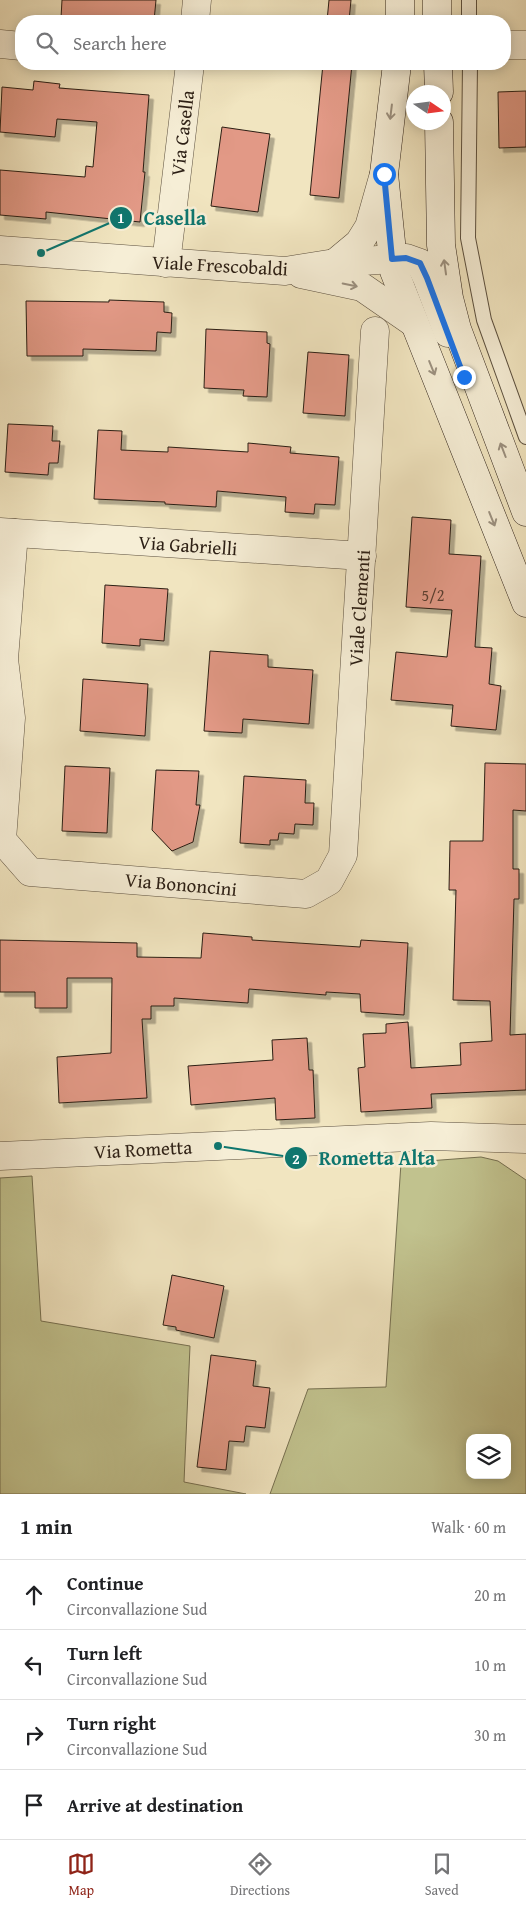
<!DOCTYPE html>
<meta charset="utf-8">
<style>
body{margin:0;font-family:"Gentium Book Plus",serif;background:#f2f2f2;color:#202124}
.controls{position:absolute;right:15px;bottom:15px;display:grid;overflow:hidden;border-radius:10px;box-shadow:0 2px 12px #0003}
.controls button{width:45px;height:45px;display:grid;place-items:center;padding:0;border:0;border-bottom:1px solid #e0e0e0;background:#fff;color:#202124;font:25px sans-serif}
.compass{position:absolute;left:406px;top:85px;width:45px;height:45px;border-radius:50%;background:#fff;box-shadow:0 2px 12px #0003;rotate:103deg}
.stop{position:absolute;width:15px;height:15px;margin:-11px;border:4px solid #1a73e8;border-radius:50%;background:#fff}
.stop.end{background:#1a73e8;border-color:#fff;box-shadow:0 1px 5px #0008}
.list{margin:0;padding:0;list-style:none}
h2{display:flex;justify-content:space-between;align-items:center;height:65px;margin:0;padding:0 20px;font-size:21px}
h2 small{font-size:16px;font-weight:400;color:#757577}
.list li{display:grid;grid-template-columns:32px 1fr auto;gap:15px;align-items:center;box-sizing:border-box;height:70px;padding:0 20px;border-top:1px solid #e0e0e0}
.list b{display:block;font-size:19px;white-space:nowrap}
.list p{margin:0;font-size:16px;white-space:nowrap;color:#757577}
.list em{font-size:16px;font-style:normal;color:#757577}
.icon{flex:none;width:28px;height:28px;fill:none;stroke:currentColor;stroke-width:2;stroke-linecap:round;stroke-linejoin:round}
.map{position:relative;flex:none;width:526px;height:1494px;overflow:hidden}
.search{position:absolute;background:#fff;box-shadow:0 2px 12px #0003;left:15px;right:15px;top:15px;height:55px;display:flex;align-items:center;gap:12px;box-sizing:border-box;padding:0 18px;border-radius:20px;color:#757577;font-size:19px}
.sheet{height:345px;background:#fff}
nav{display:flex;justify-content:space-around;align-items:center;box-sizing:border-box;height:70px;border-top:1px solid #e0e0e0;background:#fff;font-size:14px;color:#757577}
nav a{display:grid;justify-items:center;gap:2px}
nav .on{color:#8f2418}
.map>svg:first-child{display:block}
</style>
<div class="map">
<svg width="526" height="1494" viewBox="0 0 526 1494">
<defs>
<filter id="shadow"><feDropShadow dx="4.5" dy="4.5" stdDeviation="0" flood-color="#0004"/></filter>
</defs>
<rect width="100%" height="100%" fill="#f1e5c0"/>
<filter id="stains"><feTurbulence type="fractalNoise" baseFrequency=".004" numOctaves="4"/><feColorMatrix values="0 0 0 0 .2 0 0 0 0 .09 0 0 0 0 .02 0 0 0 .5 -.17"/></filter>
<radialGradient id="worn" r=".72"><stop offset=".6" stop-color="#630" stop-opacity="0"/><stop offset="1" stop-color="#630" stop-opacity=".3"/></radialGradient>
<!-- green -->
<g fill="#c1c28e" stroke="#767051" fill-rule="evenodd">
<path d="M481,1157L498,1161L526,1180V1494H270L308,1389L386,1387L401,1163ZM470,1438H507V1475H470Z"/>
<polygon points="32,1176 41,1321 190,1346 184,1482 246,1494 0,1494 0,1178"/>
</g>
<!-- building -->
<g fill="#e29986" stroke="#2b1e14" filter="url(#shadow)">
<polygon points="62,0 156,0 154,21 113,21 61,18"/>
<polygon points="329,0 351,0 349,21 327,21"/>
<polygon points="323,64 352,64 339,198 310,195"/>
<polygon points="34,81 60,84 59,88 149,95 143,172 145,172 140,222 46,212 46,219 0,215 0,170 85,177 86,166 93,167 97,122 57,119 55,137 0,132 2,87 33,90"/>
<polygon points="526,91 526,147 499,148 498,92"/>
<polygon points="222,127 270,134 258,212 211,206"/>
<polygon points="109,300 164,302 164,312 172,313 171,333 157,332 156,351 83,349 83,356 27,356 26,301 109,302"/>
<polygon points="206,329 267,332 267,343 270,344 267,397 243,396 244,390 204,388"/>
<polygon points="308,352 349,355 345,416 303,413"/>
<polygon points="8,424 53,426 52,441 60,441 58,463 49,463 48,475 5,472"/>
<polygon points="98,430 122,431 121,450 168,452 168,447 248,452 248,443 291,447 290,453 339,457 335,505 315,504 314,514 285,512 286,497 217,491 216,507 165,504 165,502 94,499"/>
<polygon points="412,517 451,520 449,554 481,556 475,647 492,648 489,684 501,686 496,730 451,726 453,705 391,700 396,652 447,657 452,610 406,607"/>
<polygon points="105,585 168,589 164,641 140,639 140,646 102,643"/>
<polygon points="210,651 268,655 268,667 313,670 309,724 243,719 242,733 204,731"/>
<polygon points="83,679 148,684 145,736 80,731"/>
<polygon points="485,763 526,764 526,811 513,810 513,869 519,869 519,899 514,899 510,1035 526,1034 526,1090 431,1094 432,1108 361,1112 358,1068 365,1067 363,1034 386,1033 386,1024 408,1022 411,1068 461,1065 460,1043 492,1041 490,1001 453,1000 456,890 449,890 450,841 483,841"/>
<polygon points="65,766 110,768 107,833 62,831"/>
<polygon points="156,770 199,771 196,805 200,805 193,842 172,851 152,830"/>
<polygon points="244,776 306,780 305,803 314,803 313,825 295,824 294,834 279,833 278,840 270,840 270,845 240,843"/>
<polygon points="203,933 252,937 252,940 360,947 361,940 408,943 404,1015 361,1012 360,994 326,992 326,995 249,989 248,1003 174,998 174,1006 151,1006 151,1019 142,1019 147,1098 59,1103 57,1057 111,1053 112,978 67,978 67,1008 35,1008 35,992 0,992 0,940 137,943 137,957 201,958"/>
<polygon points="307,1038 309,1070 313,1070 315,1118 276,1120 275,1098 191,1105 188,1066 273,1060 272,1040"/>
<polygon points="172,1275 224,1286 214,1338 176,1330 176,1327 163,1325"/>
<polygon points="211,1355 256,1361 253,1386 270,1388 265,1428 246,1426 244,1442 229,1441 226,1470 197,1467"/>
</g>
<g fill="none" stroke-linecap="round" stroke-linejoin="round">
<!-- lane casing -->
<g stroke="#5c503f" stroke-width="16">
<g id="lane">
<polyline points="469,0 469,21"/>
<polyline points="470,64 468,238 484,320 526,437"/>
</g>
</g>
<!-- street casing -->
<g stroke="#5c503f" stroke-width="29">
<g id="street">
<polyline points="195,21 197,0"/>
<polyline points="0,44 21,46"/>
<polyline points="505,45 526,45"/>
<polyline points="0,250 285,271 335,263 392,259 406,258 420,263 427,278 448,333"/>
<polyline points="166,263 190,64"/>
<polyline points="335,263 359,243 369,227 384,174"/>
<polyline points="301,274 362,287 414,323"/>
<polyline points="0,532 362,556"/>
<polyline points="14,533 4,659 11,718 2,840 30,872 306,894 329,881 343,855 375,331"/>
<polyline points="0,1156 431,1136 526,1139"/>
</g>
</g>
<!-- secondary casing -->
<g stroke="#2b1e14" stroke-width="29">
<g id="secondary">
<polyline points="437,0 437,21"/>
<polyline points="400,21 400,0"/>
<polyline points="397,64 384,174 394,271 526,603"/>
<polyline points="438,64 439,92"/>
<polyline points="439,122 441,245 449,298 457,329 526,512"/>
</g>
</g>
<!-- lane -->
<use href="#lane" stroke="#f6eed6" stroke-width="14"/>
<!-- street -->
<use href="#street" stroke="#f6eed6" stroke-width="28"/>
<!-- secondary -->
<use href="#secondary" stroke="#f6eed6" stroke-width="28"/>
</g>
<!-- one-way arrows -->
<defs><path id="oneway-shaft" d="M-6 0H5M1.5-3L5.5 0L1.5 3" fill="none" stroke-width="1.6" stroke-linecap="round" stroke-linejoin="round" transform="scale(1.25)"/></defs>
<g stroke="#9b907f">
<use href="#oneway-shaft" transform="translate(391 112) rotate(97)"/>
<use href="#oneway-shaft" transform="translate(445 267) rotate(-98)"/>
<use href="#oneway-shaft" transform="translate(350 285) rotate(12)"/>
<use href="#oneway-shaft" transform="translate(432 368) rotate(68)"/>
<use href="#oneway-shaft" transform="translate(503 450) rotate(-111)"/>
<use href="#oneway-shaft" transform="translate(492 519) rotate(68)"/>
</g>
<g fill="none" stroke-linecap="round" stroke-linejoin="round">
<!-- route -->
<polyline stroke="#1a73e8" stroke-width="6" points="384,174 392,259 406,258 420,263 427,278 464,377"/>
</g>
<g text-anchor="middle" stroke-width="5" stroke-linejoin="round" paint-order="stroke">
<!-- number labels -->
<g font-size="16" fill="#593d30">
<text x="433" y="601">5/2</text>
</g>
<!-- street labels -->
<g font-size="19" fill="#2b1e14" stroke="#f6eed6">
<text transform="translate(182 133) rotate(-83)" y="7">Via Casella</text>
<text transform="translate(220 265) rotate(3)" y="7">Viale Frescobaldi</text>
<text transform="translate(188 545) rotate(4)" y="7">Via Gabrielli</text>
<text transform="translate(359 608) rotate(-86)" y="7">Viale Clementi</text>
<text transform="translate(181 884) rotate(5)" y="7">Via Bononcini</text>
<text transform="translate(143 1149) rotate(-3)" y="7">Via Rometta</text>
</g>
</g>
<!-- callouts -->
<path fill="none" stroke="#0f766e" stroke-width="2" d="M41 253L121 218M218 1146L296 1158"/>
<g fill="#0f766e" stroke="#f6eed6" stroke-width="2">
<circle cx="41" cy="253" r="5"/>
<circle cx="218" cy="1146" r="5"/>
<circle cx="121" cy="218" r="12"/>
<circle cx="296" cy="1158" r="12"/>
</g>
<g font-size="15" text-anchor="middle" font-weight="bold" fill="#fff">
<text x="121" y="223">1</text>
<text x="296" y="1164">2</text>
</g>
<g font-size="20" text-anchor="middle" font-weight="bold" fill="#0f766e" stroke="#f6eed6" stroke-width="5" stroke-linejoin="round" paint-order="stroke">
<text x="175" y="225">Casella</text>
<text x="377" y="1165">Rometta Alta</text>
</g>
<rect width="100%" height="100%" filter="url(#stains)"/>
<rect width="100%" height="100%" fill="url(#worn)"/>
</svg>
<div class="controls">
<button><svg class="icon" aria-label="layers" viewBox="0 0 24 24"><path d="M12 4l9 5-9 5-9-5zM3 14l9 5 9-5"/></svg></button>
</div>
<svg class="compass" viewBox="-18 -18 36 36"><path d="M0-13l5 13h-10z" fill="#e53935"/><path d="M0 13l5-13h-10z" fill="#757577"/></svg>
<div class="stop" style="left:384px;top:174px"></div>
<div class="stop end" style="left:464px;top:377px"></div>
<div class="search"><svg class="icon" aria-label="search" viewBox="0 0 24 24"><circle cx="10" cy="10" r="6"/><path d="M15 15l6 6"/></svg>Search here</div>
</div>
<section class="sheet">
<h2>1 min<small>Walk · 60 m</small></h2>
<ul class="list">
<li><svg class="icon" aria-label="ahead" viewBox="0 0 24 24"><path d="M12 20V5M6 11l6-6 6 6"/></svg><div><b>Continue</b><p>Circonvallazione Sud</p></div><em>20 m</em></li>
<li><svg class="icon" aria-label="left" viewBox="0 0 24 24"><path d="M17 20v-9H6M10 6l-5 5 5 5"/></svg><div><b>Turn left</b><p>Circonvallazione Sud</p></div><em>10 m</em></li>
<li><svg class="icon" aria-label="right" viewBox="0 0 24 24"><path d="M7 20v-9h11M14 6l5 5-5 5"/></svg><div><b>Turn right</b><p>Circonvallazione Sud</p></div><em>30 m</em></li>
<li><svg class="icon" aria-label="arrive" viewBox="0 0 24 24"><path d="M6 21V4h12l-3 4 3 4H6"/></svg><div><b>Arrive at destination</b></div></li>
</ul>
</section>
<nav>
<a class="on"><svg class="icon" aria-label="map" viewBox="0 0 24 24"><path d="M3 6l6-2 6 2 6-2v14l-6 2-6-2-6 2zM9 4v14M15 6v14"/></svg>Map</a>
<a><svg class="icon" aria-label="directions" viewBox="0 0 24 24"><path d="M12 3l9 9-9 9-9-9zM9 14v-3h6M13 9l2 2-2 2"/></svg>Directions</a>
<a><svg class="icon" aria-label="saved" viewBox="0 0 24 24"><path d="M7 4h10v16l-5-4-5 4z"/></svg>Saved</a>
</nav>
